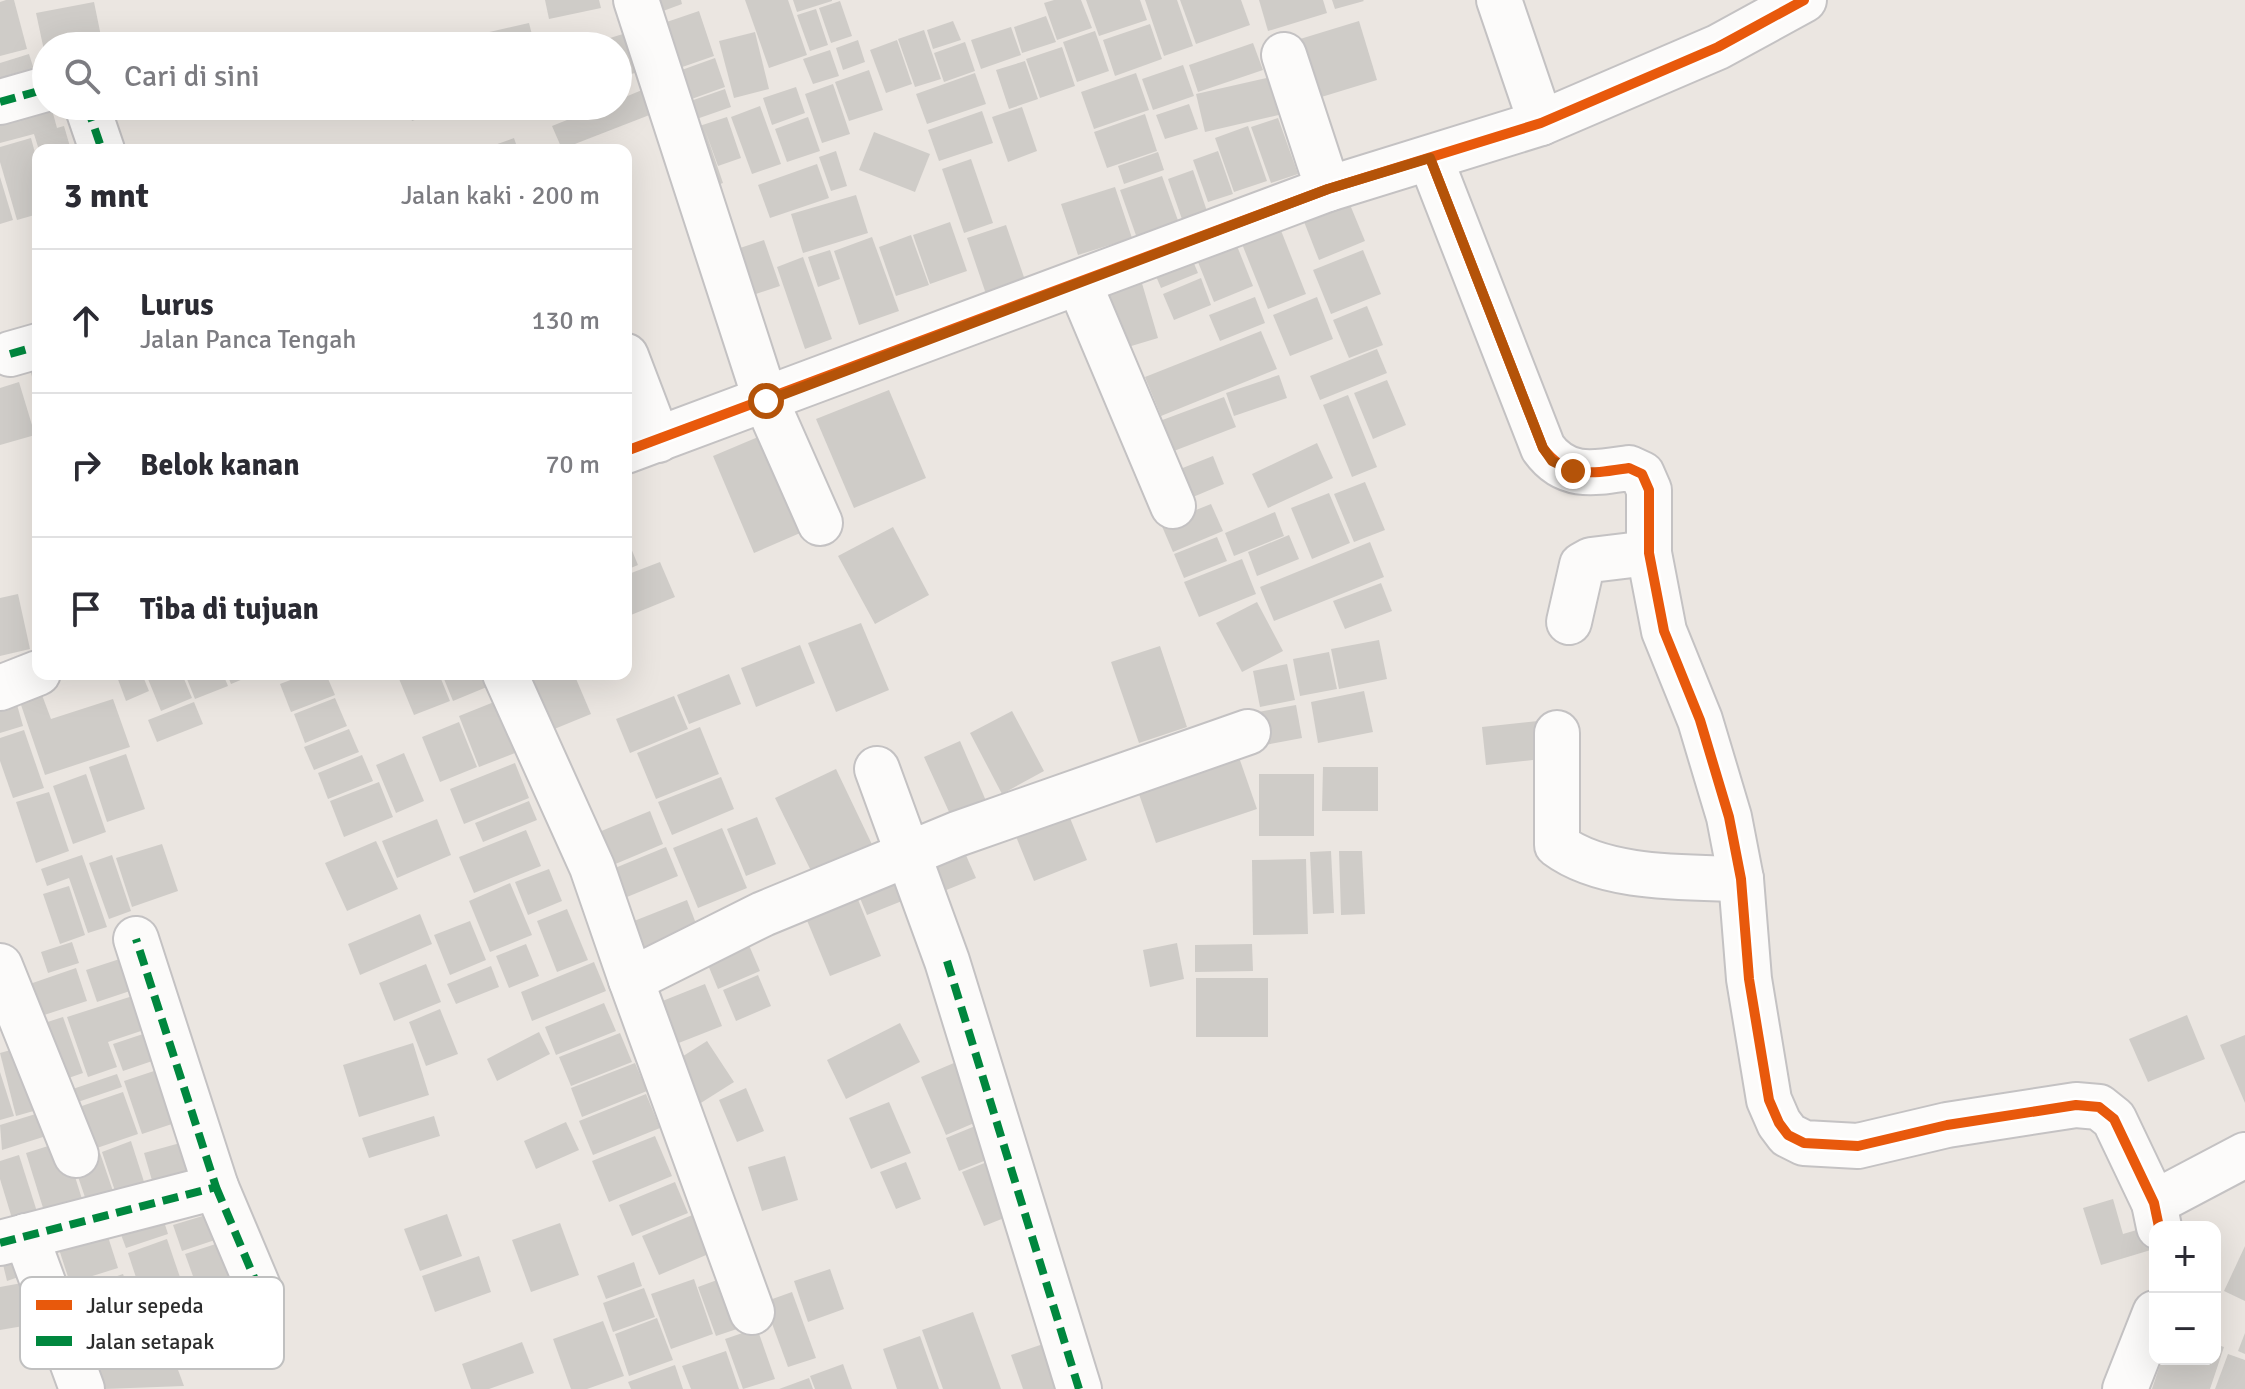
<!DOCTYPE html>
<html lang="id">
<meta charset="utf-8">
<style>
body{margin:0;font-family:Signika,sans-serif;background:#f7f7f7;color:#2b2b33}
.controls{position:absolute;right:24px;bottom:24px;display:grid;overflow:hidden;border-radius:16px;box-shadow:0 8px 32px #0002}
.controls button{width:72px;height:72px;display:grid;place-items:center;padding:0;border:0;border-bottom:2px solid #e1e1e2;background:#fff;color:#2b2b33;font:40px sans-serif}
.stop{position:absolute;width:24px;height:24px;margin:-18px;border:6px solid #b45309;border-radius:50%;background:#fff}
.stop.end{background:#b45309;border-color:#fff;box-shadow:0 2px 8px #0008}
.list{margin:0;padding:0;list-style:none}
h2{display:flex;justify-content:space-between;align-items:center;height:104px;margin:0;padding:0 32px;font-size:34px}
h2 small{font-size:26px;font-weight:400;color:#7c7c81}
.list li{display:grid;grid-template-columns:52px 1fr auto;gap:24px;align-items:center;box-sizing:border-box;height:144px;padding:0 32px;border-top:2px solid #e1e1e2}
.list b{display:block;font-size:30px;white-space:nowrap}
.list p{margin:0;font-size:26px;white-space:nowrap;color:#7c7c81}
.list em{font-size:26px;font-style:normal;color:#7c7c81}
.icon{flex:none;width:44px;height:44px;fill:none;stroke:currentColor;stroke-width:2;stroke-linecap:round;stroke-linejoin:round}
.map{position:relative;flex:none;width:2245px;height:1389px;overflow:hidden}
.search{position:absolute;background:#fff;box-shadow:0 8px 32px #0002;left:32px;top:32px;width:600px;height:88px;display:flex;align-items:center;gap:20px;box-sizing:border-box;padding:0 28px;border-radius:44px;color:#7c7c81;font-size:30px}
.panel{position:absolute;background:#fff;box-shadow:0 8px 32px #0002;left:32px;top:144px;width:600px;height:536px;border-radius:16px}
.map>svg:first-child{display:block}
</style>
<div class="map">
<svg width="2245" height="1389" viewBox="0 0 2245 1389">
<rect width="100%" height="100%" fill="#ebe6e1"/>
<!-- building -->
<g fill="#cfccc8">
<polygon points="6,0 14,0 27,49 0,56 0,2"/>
<polygon points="545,0 599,0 601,8 549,19"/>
<polygon points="650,0 681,0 682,4 655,14"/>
<polygon points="745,0 788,0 807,55 769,68"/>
<polygon points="793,0 832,0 832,1 797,12"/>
<polygon points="1054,0 1081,0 1092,28 1057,40 1044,3"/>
<polygon points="1086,0 1140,0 1147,20 1099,36"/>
<polygon points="1145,0 1177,0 1193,46 1164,56"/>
<polygon points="1180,0 1241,0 1250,25 1196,44"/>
<polygon points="1259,0 1323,0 1327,13 1268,31"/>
<polygon points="1332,0 1363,0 1364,1 1335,9"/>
<polygon points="840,1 852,36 831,43 819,8"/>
<polygon points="94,2 103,46 46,46 45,55 36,13"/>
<polygon points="816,9 828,45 810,51 797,15"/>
<polygon points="699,11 714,56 665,73 649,28"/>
<polygon points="1046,16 1056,42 1022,53 1014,27"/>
<polygon points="953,21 961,40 933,49 927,30"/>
<polygon points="1359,21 1377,80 1305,102 1287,43"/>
<polygon points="529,23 535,46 474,46 472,36"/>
<polygon points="1150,24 1162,59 1115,76 1103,40"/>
<polygon points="1011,27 1021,55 981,69 971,40"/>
<polygon points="636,30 648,69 618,78 618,46 584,46"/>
<polygon points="924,30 941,79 915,87 898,39"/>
<polygon points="1095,31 1109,71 1077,82 1063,42"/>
<polygon points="755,32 769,89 734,98 719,41"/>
<polygon points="858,40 865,62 843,70 836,48"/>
<polygon points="897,40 912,84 886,93 870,50"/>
<polygon points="965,42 975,71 944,82 934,53"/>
<polygon points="1253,43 1263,70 1198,92 1189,65"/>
<polygon points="1062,47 1075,86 1040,98 1026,59"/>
<polygon points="830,50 839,76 813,84 803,59"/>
<polygon points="29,54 38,82 0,92 0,63"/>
<polygon points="715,58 725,87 675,105 665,76"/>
<polygon points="1025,61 1038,99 1009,109 996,70"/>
<polygon points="1183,65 1194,96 1153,110 1142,79"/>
<polygon points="869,70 883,110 849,121 835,82"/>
<polygon points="975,73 986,104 927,124 916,94"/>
<polygon points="1136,73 1149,110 1094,129 1081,92"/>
<polygon points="1275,76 1283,114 1205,132 1196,94"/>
<polygon points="833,84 850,134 822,143 805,94"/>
<polygon points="796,87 805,113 772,125 763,98"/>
<polygon points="725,89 731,107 688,122 682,104"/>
<polygon points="642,90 652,114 562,149 552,126 602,106 618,106 618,100"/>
<polygon points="1189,104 1198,129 1165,139 1156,115"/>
<polygon points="51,106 57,128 64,126 71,150 39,150 34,134 0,143 0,108"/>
<polygon points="406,106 452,106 412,121"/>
<polygon points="760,106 781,164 752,174 731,117"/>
<polygon points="1022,107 1037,151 1008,162 992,117"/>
<polygon points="982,111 993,143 939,161 928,130"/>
<polygon points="1145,114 1157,151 1107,168 1094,132"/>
<polygon points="727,117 741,158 718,166 705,130 723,183 701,191 681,132"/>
<polygon points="808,117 820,151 787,162 775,129"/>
<polygon points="1278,118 1298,174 1271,183 1251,127"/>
<polygon points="1248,126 1267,181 1234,192 1215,138"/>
<polygon points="874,132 930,154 915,192 859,170"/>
<polygon points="31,138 38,164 38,214 17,220 0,162 0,147"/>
<polygon points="514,138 518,150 481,150"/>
<polygon points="836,151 847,186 831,191 819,157"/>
<polygon points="1218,151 1233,194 1208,202 1193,160"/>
<polygon points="1158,152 1164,170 1124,184 1118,166"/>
<polygon points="971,159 993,223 964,233 942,169"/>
<polygon points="817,164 829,198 770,218 758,185"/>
<polygon points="1193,170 1209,217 1184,225 1168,179"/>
<polygon points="1162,176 1180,226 1138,241 1120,190"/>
<polygon points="0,177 13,220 0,224"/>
<polygon points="1115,187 1132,238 1078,255 1061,204"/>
<polygon points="856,195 868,233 803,253 791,214"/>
<polygon points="1346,195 1365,241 1319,260 1301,214"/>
<polygon points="950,222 967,271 930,284 913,235"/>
<polygon points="1006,225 1026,283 987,297 967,238"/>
<polygon points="1280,228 1306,294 1268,309 1242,244"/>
<polygon points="38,229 38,249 37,250 32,230"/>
<polygon points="911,235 929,285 896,296 879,247"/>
<polygon points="872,237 899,311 859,325 834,251"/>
<polygon points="764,240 780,286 747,297 731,251"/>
<polygon points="1235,241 1253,286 1214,302 1196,257"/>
<polygon points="1187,247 1198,273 1161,288 1150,262"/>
<polygon points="830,250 840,279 818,287 808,257"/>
<polygon points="1363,250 1381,294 1331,314 1313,270"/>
<polygon points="803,257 832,339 805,349 777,267"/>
<polygon points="1139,273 1158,338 1118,350 1099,285"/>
<polygon points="1201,278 1211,305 1174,320 1163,294"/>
<polygon points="1255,297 1265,323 1220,341 1209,315"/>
<polygon points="1317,297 1333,339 1290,356 1273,315"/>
<polygon points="1367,306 1383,345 1349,358 1333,320"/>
<polygon points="1261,331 1277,369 1161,416 1145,377"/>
<polygon points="1377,349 1387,373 1320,400 1310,376"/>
<polygon points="38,359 38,395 37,395 28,362"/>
<polygon points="1279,375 1287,398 1234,416 1226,393"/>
<polygon points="1387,380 1406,425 1373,439 1354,393"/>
<polygon points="19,382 35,435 0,445 0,388"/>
<polygon points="889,390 926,478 854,508 816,419"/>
<polygon points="1348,395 1377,467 1352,477 1323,405"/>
<polygon points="1224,397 1236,427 1161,456 1149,425"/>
<polygon points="772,431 814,527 754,553 713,456"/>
<polygon points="1317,443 1333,478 1268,508 1252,474"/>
<polygon points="1213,456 1224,484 1181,502 1170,473"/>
<polygon points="1365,482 1385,530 1354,542 1334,494"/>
<polygon points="1329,493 1350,543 1312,559 1291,508"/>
<polygon points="1211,504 1223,531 1173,552 1161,524"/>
<polygon points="1275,512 1284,536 1234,556 1225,533"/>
<polygon points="893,527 929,595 875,624 838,556"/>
<polygon points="1289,535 1299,559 1257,576 1248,552"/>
<polygon points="626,536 638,565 626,570"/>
<polygon points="1217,537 1227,561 1184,578 1174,554"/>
<polygon points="1370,542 1384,577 1274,621 1260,587"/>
<polygon points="1242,559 1256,594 1199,617 1184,582"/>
<polygon points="660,562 675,597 626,617 626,575"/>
<polygon points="1381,583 1392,611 1345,629 1333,601"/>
<polygon points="18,594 30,649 0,656 0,598"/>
<polygon points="1257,602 1283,651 1242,672 1216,623"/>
<polygon points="861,623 889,690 836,712 808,643"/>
<polygon points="1379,640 1387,679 1339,689 1331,649"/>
<polygon points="800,645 815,683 756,707 741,668"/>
<polygon points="1160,646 1187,727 1139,743 1111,662"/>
<polygon points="1329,652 1337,689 1300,696 1293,659"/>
<polygon points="1287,664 1295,700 1260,707 1253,671"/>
<polygon points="116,674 142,674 149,691 126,701"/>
<polygon points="146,674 182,674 192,698 161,711"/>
<polygon points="185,674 223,674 228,686 195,699"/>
<polygon points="227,674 255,674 231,684"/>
<polygon points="306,674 326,674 335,695 291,712 280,684"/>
<polygon points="397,674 439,674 450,701 414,715"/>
<polygon points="442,674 490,674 494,684 453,701"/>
<polygon points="524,674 574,674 591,714 547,732"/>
<polygon points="729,674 741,704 689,724 677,695"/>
<polygon points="1364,691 1373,732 1318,743 1311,702"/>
<polygon points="42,695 51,719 113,699 130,747 45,775 20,702"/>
<polygon points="674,696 688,729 630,753 616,719"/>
<polygon points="335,698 347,726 305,743 294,714"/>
<polygon points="16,701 23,726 0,733 0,705"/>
<polygon points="194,702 203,724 157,742 148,720"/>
<polygon points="494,702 515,753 479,767 459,716"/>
<polygon points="1296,705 1302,738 1265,745 1258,712"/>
<polygon points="1012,711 1044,771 1002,794 970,733"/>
<polygon points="1538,721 1542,759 1486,765 1482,727"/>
<polygon points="459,722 477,767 440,782 422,737"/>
<polygon points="700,727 719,774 656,799 637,753"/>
<polygon points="349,729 359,752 314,770 304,747"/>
<polygon points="24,730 44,788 13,798 0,761 0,738"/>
<polygon points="960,741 990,810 955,825 924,757"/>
<polygon points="1234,743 1257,809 1156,843 1133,777"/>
<polygon points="404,753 424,801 396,813 376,765"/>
<polygon points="126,754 145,809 107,822 89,767"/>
<polygon points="362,755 373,781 328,799 318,773"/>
<polygon points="515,763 529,798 464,824 450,789"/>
<polygon points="1323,767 1378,767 1378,811 1322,811"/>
<polygon points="836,769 878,857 818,885 775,798"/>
<polygon points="86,774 106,832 73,844 53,786"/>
<rect x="1259" y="774" width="55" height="62"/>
<polygon points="721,777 734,809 672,835 658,802"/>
<polygon points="379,782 393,817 344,837 330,801"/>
<polygon points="49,792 69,851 36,863 16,802"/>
<polygon points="529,801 537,820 483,842 475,823"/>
<polygon points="1066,808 1087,860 1034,881 1013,829"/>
<polygon points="650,811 663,844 613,865 599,832"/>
<polygon points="757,817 776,864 746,876 727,829"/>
<polygon points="437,819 451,855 397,878 382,841"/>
<polygon points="722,828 747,888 698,908 673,848"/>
<polygon points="526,830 541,866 474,893 459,857"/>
<polygon points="376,841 398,889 347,911 325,863"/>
<polygon points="162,844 178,891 132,907 116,858"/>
<polygon points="666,847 678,876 627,897 615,868"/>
<polygon points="1331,851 1334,913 1313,914 1310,852"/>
<polygon points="1339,851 1362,851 1365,914 1341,915"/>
<polygon points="965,853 976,878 934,895 923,870"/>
<polygon points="82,855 107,927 88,933 69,878 47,886 41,869"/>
<polygon points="112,855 131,911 109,919 89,863"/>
<polygon points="1306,859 1308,934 1253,935 1252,860"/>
<polygon points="549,869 562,901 528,915 515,882"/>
<polygon points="891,872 902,901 867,915 855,886"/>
<polygon points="510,883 532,935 490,952 469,901"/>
<polygon points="852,885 881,956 830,976 801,906"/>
<polygon points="69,886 85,935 60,944 43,894"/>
<polygon points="687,900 700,934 638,959 624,925"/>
<polygon points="567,909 588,960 557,972 537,921"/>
<polygon points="420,914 432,944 360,975 348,944"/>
<polygon points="470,921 486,960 450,975 434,935"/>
<polygon points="745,936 760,971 718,989 703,953"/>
<polygon points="72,942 79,963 48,973 41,952"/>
<polygon points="1177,943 1184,979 1150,987 1143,950"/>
<polygon points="526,944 539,976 509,988 496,956"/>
<polygon points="1252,944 1253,971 1195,972 1195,945"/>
<polygon points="132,955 142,987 97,1002 86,970"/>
<polygon points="594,962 606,991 532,1021 521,992"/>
<polygon points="426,964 441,1002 394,1021 379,983"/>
<polygon points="491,966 499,987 456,1004 447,984"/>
<polygon points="76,968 87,1001 32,1019 21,987"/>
<polygon points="758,975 771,1006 736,1021 723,990"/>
<rect x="1196" y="978" width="72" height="59"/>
<polygon points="705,984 722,1026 671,1046 655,1004"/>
<polygon points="142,993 153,1027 108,1042 117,1067 88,1077 67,1017"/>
<polygon points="604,1003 616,1031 556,1055 545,1027"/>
<polygon points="440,1009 458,1054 426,1066 409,1022"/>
<polygon points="2187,1015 2205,1059 2148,1082 2129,1039"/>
<polygon points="63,1017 83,1073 51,1084 32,1027"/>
<polygon points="900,1023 920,1062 846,1099 827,1060"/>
<polygon points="155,1030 164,1057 123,1071 113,1044"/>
<polygon points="539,1032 550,1054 497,1081 487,1059"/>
<polygon points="620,1033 632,1062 571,1086 559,1057"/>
<polygon points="2245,1035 2245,1103 2220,1045"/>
<polygon points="707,1041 734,1082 696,1106 669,1065"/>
<polygon points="413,1043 429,1095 359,1117 343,1065"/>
<polygon points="25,1046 44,1108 16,1116 0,1053"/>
<polygon points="961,1060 986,1118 946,1135 921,1077"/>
<polygon points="635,1063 647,1091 582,1117 571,1088"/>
<polygon points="163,1068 181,1121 142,1134 124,1081"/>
<polygon points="0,1072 14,1116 0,1120"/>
<polygon points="117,1074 122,1087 66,1106 61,1093"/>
<polygon points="746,1088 764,1131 737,1142 719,1100"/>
<polygon points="123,1092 138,1134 91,1150 76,1108"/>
<polygon points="646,1094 660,1128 593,1155 579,1121"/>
<polygon points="889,1102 911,1153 871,1169 849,1118"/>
<polygon points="55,1108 62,1131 2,1150 0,1125"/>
<polygon points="434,1116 440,1136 369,1158 362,1138"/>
<polygon points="566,1122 579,1150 536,1169 524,1141"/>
<polygon points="985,1122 999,1155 959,1171 946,1138"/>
<polygon points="655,1136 672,1176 609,1202 592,1161"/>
<polygon points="191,1140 203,1180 156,1194 144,1153"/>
<polygon points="64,1141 86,1212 48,1224 26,1153"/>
<polygon points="131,1141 146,1188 117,1197 102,1152"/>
<polygon points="100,1153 116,1200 89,1209 73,1162"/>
<polygon points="19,1155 39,1218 14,1225 0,1179 0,1161"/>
<polygon points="785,1156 798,1200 762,1211 748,1167"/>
<polygon points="997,1158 1019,1212 984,1226 962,1172"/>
<polygon points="906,1162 921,1199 896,1209 880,1172"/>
<polygon points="675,1182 688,1213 632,1236 619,1205"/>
<polygon points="2113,1199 2123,1234 2147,1227 2154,1249 2101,1265 2083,1208"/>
<polygon points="160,1209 168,1234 126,1248 117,1224"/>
<polygon points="219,1211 227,1236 182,1251 173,1225"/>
<polygon points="702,1211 718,1250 659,1275 642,1236"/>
<polygon points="447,1214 462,1256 420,1271 404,1229"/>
<polygon points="103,1221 118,1268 70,1283 55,1237"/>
<polygon points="560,1223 579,1275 531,1292 512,1240"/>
<polygon points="2215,1237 2221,1237 2219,1275 2215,1275"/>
<polygon points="167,1239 185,1292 145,1305 128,1253"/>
<polygon points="225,1241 237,1277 198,1290 185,1254"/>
<polygon points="2245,1246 2245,1301 2224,1291"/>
<polygon points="0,1252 33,1272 7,1281"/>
<polygon points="479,1256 491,1292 435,1312 422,1276"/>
<polygon points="634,1262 642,1286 606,1299 597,1276"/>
<polygon points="830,1269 844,1309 808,1322 794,1281"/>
<polygon points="123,1274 133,1303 76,1323 66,1294"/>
<polygon points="728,1276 746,1326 716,1336 698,1287"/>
<polygon points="694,1279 713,1334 671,1349 651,1294"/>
<polygon points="33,1281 41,1323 0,1330 0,1287"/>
<polygon points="644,1288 655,1317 613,1332 603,1303"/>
<polygon points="792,1292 816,1358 788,1367 764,1302"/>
<polygon points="973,1312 1001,1389 943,1389 922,1330"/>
<polygon points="657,1318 673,1360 629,1376 615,1334"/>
<polygon points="603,1321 624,1376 587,1389 571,1389 553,1339"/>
<polygon points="757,1328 775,1379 743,1389 725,1339"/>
<polygon points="2245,1333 2245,1354 2238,1351"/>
<polygon points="920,1336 939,1389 897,1389 883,1349"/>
<polygon points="167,1340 184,1386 103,1389 95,1366"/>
<polygon points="522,1342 534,1373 489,1389 471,1389 462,1364"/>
<polygon points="1049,1342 1066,1389 1023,1389 1011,1355"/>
<polygon points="2215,1344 2224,1347 2210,1389 2152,1389 2162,1359 2215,1359"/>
<polygon points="726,1351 739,1389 691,1389 682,1366"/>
<polygon points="2228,1354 2245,1360 2245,1389 2215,1389"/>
<polygon points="843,1364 852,1389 815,1389 810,1376"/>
<polygon points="675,1365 683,1389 631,1389 628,1382"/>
<polygon points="809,1378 813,1389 779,1389"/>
</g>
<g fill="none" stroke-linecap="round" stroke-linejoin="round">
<!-- minor casing -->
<g stroke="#c4c2c3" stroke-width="48">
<g id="minor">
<polyline points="636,0 766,401 820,523"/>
<polyline points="1499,0 1541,123"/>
<polyline points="1284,55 1328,189"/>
<polyline points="0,102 46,89"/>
<polyline points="87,106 102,150"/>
<path d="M1430,158L1543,448C1566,480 1595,473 1629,468L1642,474L1649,490V553L1664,631L1700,720L1729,817L1741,879L1749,979L1769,1100L1779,1123L1788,1135L1804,1143L1858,1146L1947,1125L2076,1105L2099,1107L2114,1119L2154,1203L2159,1227"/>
<polyline points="1079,283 1173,506"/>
<polyline points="10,354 38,346"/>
<polyline points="626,356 658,440"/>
<polyline points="626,451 1328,189 1541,123 1718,47 1804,0"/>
<polyline points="1569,622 1582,565 1591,560 1649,553"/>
<polyline points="505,674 592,867 631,980 763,914 957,834 1248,732"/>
<polyline points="0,688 38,673"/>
<path d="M1557,733V845C1604,880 1685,877 1741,879"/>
<polyline points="877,769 947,961 1079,1389"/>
<polyline points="0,966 76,1155"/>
<polyline points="631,980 752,1312"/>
<polyline points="216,1187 259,1289"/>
<polyline points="2154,1203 2245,1155"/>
<polyline points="26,1236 82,1389"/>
<polyline points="0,1243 216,1187 136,939"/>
<polyline points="2125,1389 2155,1313"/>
</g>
</g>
<!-- minor -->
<use href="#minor" stroke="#fcfbfa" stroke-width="44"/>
<!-- quiet -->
<g stroke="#00873e" stroke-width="8" stroke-dasharray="16 8" stroke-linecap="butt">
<polyline points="0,102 46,89"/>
<polyline points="87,106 102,150"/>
<polyline points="10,354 38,346"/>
<polyline points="947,961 1079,1389"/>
<polyline points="216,1187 259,1289"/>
<polyline points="0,1243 216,1187 136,939"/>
</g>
<!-- cycleway casing -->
<g stroke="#fff" stroke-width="15">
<g id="cycleway">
<path d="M1430,158L1543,448C1566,480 1595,473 1629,468L1642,474L1649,490V553L1664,631L1700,720L1729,817L1741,879L1749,979L1769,1100L1779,1123L1788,1135L1804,1143L1858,1146L1947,1125L2076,1105L2099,1107L2114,1119L2154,1203L2159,1227"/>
<polyline points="626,451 1328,189 1541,123 1718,47 1804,0"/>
</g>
</g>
<!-- cycleway -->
<use href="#cycleway" stroke="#e8590c" stroke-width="10"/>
</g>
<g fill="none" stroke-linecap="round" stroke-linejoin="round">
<!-- route -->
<polyline stroke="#b45309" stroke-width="10" points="766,401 1328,189 1430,158 1543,448 1552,461 1573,471"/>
</g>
<!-- legend -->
<rect x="20" y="1277" width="264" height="92" rx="12" fill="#fff" stroke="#c0c0c0" stroke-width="2"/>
<rect x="36" y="1300" width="36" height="10" fill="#e8590c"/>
<rect x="36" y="1336" width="36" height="10" fill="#00873e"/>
<g font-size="22" fill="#2c2c2c">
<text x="86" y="1313">Jalur sepeda</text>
<text x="86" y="1349">Jalan setapak</text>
</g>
</svg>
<div class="controls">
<button>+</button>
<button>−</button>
</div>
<div class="stop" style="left:766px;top:401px"></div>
<div class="stop end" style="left:1573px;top:471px"></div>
<div class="search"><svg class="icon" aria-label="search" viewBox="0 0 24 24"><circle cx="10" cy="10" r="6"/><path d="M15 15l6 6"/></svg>Cari di sini</div>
<section class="panel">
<h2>3 mnt<small>Jalan kaki · 200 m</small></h2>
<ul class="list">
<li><svg class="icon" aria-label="ahead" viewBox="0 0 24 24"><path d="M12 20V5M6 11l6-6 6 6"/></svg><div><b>Lurus</b><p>Jalan Panca Tengah</p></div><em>130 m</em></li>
<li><svg class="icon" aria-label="right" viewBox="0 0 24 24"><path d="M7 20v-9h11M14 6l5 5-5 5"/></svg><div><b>Belok kanan</b></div><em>70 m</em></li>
<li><svg class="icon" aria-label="arrive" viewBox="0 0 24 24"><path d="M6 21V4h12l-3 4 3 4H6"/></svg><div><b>Tiba di tujuan</b></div></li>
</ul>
</section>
</div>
